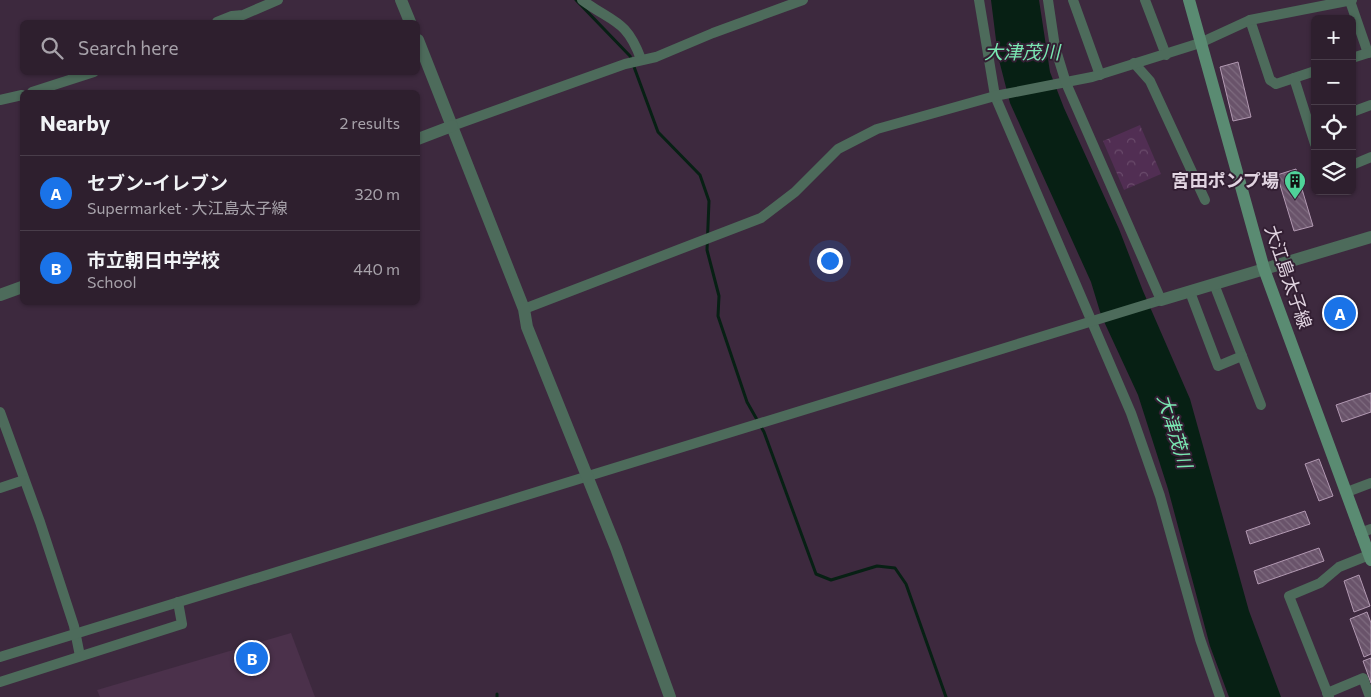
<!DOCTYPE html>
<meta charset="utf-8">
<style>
body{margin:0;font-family:Commissioner,"Noto Sans JP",sans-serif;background:#3a2c3a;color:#f1f3f6}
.controls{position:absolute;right:15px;top:15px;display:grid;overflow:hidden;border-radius:8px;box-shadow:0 1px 4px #0004}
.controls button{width:45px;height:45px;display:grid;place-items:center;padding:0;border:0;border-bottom:1px solid #493d4a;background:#2e1f2e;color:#f1f3f6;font:25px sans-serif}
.you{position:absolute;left:829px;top:260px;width:18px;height:18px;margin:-12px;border:4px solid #fff;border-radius:50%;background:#1a73e8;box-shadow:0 0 0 8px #1a73e833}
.badge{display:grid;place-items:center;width:32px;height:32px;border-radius:50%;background:#1a73e8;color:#fff;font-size:16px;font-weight:700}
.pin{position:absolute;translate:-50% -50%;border:2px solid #fff;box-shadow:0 1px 5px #0006}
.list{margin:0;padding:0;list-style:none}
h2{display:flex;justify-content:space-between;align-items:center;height:65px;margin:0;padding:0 20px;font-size:21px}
h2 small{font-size:16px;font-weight:400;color:#a7a2aa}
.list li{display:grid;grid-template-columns:32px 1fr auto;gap:15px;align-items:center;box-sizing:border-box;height:75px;padding:0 20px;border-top:1px solid #493d4a}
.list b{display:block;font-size:19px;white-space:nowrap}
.list p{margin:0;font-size:16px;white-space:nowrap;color:#a7a2aa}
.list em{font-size:16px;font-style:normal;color:#a7a2aa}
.icon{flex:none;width:28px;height:28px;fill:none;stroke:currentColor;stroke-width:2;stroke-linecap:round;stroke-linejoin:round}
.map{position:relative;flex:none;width:1371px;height:697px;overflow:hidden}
.search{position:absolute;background:#2e1f2e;box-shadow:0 1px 4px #0004;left:20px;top:20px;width:400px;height:55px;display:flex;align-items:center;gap:12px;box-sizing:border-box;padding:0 18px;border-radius:8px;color:#a7a2aa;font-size:19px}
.panel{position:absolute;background:#2e1f2e;box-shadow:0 1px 4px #0004;left:20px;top:90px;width:400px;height:215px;border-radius:8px}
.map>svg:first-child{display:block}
</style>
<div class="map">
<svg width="1371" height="697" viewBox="0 0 1371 697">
<defs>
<pattern id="park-crowns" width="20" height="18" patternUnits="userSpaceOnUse" patternTransform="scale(1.25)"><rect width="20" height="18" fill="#512e53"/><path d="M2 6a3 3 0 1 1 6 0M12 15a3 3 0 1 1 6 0" fill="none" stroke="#6a4b6b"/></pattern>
<pattern id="building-back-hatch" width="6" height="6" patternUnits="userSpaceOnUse" patternTransform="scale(1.25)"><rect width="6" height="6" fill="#69536a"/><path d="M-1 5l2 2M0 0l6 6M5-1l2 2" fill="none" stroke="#7e6b7f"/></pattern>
</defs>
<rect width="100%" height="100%" fill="#3d293e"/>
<!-- built -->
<polygon fill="#4b314b" points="291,633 315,697 100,697 97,690"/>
<!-- park -->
<polygon fill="url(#park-crowns)" points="1140,125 1161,174 1124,190 1103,141"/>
<!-- water -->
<polygon fill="#072014" points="991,0 1039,0 1050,72 1064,108 1119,229 1143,291 1190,399 1249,611 1281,697 1229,697 1210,646 1168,489 1138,395 1101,315 1091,282 1010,103 998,56"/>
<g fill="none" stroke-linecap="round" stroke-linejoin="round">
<!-- stream -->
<g stroke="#072014" stroke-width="3">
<polyline points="576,0 630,56 658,132 700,175 709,201 707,250 719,296 718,316 747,402 764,432 816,574 831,580 877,566 895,568 906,584 946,697"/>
<polyline points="497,694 497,697"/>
</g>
</g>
<!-- building -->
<g fill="url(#building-back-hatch)" stroke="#b299b2">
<polygon points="1238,62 1251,117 1233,121 1220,67"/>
<polygon points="1296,169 1313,226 1294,231 1277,175"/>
<polygon points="1343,297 1352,325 1338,329 1328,302"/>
<polygon points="1371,393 1371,412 1342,422 1336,405"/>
<polygon points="1319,459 1333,496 1319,501 1305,464"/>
<polygon points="1305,511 1310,524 1250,544 1246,531"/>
<polygon points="1319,548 1324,561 1258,584 1254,571"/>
<polygon points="1359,575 1370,606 1354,612 1344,581"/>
<polygon points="1367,612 1371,623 1371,654 1364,657 1350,619"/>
<polygon points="1371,658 1371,683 1363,661"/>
</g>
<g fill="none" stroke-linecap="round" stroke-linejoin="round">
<!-- minor -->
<g stroke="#4d6b5b" stroke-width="10">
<path d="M582,0C613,23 626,19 641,59"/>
<polyline points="979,0 995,96 1131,413 1160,496 1200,639 1220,697"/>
<polyline points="1073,0 1100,75"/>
<polyline points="1145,0 1166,55"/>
<polyline points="1350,1 1368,53"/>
<polyline points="1250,20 1270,80 1276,84 1315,71"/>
<polyline points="217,22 232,16 243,15 278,0"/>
<polyline points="1352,58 1371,52"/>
<polyline points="1134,63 1150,81 1205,200"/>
<polyline points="1294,78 1315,144"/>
<polyline points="32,92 94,72"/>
<polyline points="0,100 22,95"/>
<polyline points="1352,112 1371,105"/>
<polyline points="452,126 625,64 656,57 713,33 803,0"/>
<polyline points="1352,165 1371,157"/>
<polyline points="1214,284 1261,405"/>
<polyline points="1190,292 1218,366 1242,356"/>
<polyline points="524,309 761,218 795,192 838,149 877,129 995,96 1092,77 1200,43 1250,20 1352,0"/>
<polyline points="0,412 40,522 74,626 80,656"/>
<polyline points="0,488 24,480"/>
<polyline points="1347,492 1371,483"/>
<polyline points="1360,533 1371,529"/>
<polyline points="0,657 1161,300 1066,83 1055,47 1048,0"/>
<polyline points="0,682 182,624 178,602"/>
<polyline points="1327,693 1363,678 1370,697"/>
<polyline points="1329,697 1289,596 1320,583 1339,567 1369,555"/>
</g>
<!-- tertiary -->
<g stroke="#4d6b5b" stroke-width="12">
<polyline points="401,0 410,22"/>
<polyline points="418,40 524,309 527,327 616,548 670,697"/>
<polyline points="418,139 452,126"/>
<polyline points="0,295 22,287"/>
<polyline points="1161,300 1371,237"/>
</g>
<!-- secondary -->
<polyline stroke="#5a8b72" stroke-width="12" points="1189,0 1264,269 1371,560"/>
</g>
<!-- icons -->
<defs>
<g id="building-pin" transform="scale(1.125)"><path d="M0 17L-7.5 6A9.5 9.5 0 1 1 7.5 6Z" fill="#4fd399" stroke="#331f33"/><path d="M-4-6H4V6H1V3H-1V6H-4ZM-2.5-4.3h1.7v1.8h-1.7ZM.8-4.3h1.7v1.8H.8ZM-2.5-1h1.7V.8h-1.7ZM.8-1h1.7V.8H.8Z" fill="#111"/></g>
</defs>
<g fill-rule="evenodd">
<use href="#building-pin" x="1295" y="181"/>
</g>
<g text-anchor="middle" stroke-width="4" stroke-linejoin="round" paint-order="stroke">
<!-- poi labels -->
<g font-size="18" font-weight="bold" fill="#e1d4e1" stroke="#331f33" text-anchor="end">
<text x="1279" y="187">宮田ポンプ場</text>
</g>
<!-- street labels -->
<g font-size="18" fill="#e1d4e1" stroke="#331f33">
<text transform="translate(1288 277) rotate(71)" y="6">大江島太子線</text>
</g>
<!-- water labels -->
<g font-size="19" font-style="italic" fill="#7ae7b2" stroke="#331f33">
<text x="1022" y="59">大津茂川</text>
<text transform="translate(1175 431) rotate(73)" y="7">大津茂川</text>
</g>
</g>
</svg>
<div class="controls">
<button>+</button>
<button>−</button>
<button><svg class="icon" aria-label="locate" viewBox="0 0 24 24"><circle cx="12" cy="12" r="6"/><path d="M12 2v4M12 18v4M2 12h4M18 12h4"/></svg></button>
<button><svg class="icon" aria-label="layers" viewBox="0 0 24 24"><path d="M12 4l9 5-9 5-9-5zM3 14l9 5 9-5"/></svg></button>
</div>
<div class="you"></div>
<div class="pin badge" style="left:1340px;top:313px">A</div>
<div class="pin badge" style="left:252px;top:658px">B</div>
<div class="search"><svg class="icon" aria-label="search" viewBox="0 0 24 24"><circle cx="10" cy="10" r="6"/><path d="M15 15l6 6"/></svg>Search here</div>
<section class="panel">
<h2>Nearby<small>2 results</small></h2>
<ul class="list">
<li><span class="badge">A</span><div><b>セブン-イレブン</b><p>Supermarket · 大江島太子線</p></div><em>320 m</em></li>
<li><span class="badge">B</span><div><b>市立朝日中学校</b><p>School</p></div><em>440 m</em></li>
</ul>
</section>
</div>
